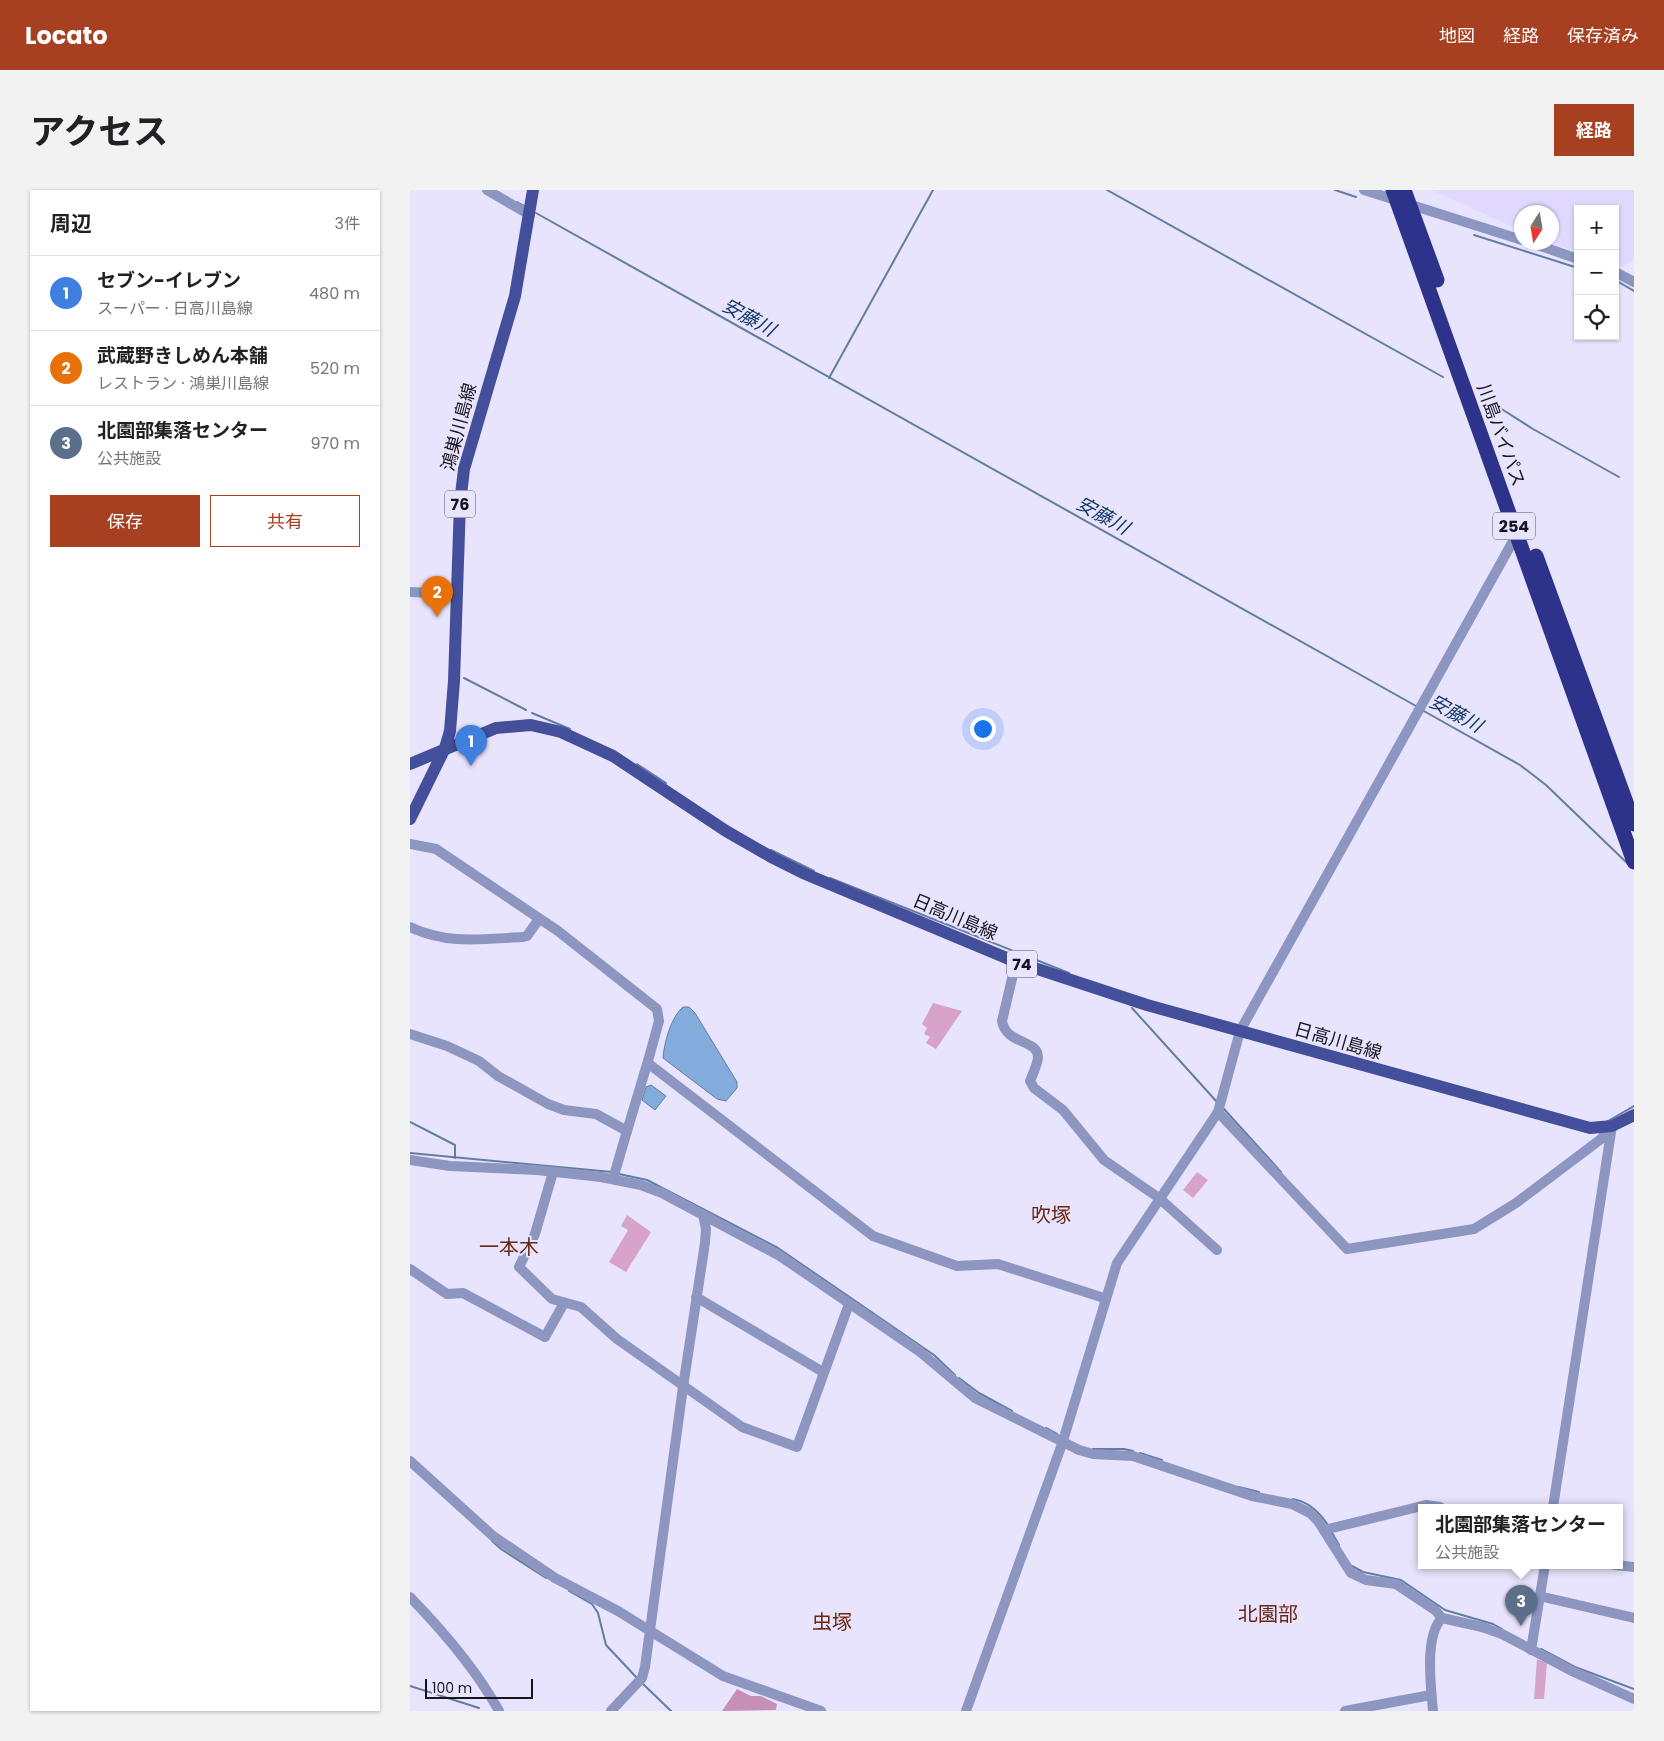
<!DOCTYPE html>
<html lang="ja">
<meta charset="utf-8">
<style>
body{margin:0;font-family:Poppins,"Noto Sans JP",sans-serif;background:#f2f2f2;color:#202124}
.controls{position:absolute;right:15px;top:15px;display:grid;overflow:hidden;border-radius:0px;box-shadow:0 1px 4px #0004}
.controls button{width:45px;height:45px;display:grid;place-items:center;padding:0;border:0;border-bottom:1px solid #e0e0e0;background:#fff;color:#202124;font:25px sans-serif}
.compass{position:absolute;left:1104px;top:15px;width:45px;height:45px;border-radius:50%;background:#fff;box-shadow:0 1px 4px #0004;rotate:191deg}
.scale{position:absolute;left:15px;bottom:12px;width:108px;box-sizing:border-box;padding-left:5px;border:2px solid #15131d;border-top:0;font-size:14px;line-height:18px;white-space:nowrap;color:#15131d;-webkit-text-stroke:4px #e9e4fd;paint-order:stroke}
.you{position:absolute;left:572px;top:538px;width:18px;height:18px;margin:-12px;border:4px solid #fff;border-radius:50%;background:#1a73e8;box-shadow:0 0 0 8px #1a73e833}
.badge{display:grid;place-items:center;width:32px;height:32px;border-radius:50%;background:#a73f21;color:#fff;font-size:16px;font-weight:700}
.pin{position:absolute;translate:-50% -41px;filter:drop-shadow(0 1px 2px #0008)}
.pin::after{content:'';position:absolute;top:26px;width:18px;height:15px;background:inherit;clip-path:polygon(0 0,100% 0,50% 100%)}
.popup{position:absolute;left:1008px;top:1314px;width:205px;height:65px;box-sizing:border-box;display:grid;place-content:center;border-radius:0px;background:#fff;filter:drop-shadow(0 1px 4px #0005);font-size:16px;white-space:nowrap;color:#757577}
.popup b{font-size:19px;color:#202124}
.popup::after{content:'';position:absolute;left:50%;top:100%;margin-left:-10px;border:10px solid transparent;border-top-color:#fff}
.list{margin:0;padding:0;list-style:none}
h2{display:flex;justify-content:space-between;align-items:center;height:65px;margin:0;padding:0 20px;font-size:21px}
h2 small{font-size:16px;font-weight:400;color:#757577}
.list li{display:grid;grid-template-columns:32px 1fr auto;gap:15px;align-items:center;box-sizing:border-box;height:75px;padding:0 20px;border-top:1px solid #e0e0e0}
.list b{display:block;font-size:19px;white-space:nowrap}
.list p{margin:0;font-size:16px;white-space:nowrap;color:#757577}
.list em{font-size:16px;font-style:normal;color:#757577}
.actions{display:flex;gap:10px;padding:15px 20px}
.actions a{flex:1;padding:11px 0;border:1px solid #a73f21;border-radius:0px;text-align:center;font-size:18px;color:#a73f21}
.actions .main{background:#a73f21;color:#fff}
.icon{flex:none;width:28px;height:28px;fill:none;stroke:currentColor;stroke-width:2;stroke-linecap:round;stroke-linejoin:round}
.map{position:relative;flex:none;width:1224px;height:1521px;overflow:hidden;border-radius:0px}
header{display:flex;align-items:center;gap:30px;box-sizing:border-box;height:70px;padding:0 25px;background:#a73f21;color:#fff}
header strong{font-size:24px}
nav{display:flex;gap:28px;margin-inline-start:auto;font-size:18px}
.intro{display:flex;align-items:center;justify-content:space-between;box-sizing:border-box;height:120px;padding:0 30px}
h1{margin:0;font-size:35px}
.button{padding:12px 22px;border-radius:0px;background:#a73f21;color:#fff;font-size:18px;font-weight:700}
main{display:flex;gap:30px;padding:0 30px}
aside{flex:1;background:#fff;border-radius:0px;box-shadow:0 1px 4px #0004}
.map>svg:first-child{display:block}
</style>
<header>
<strong>Locato</strong>
<nav><a>地図</a><a>経路</a><a>保存済み</a></nav>
</header>
<div class="intro"><h1>アクセス</h1><a class="button">経路</a></div>
<main>
<aside>
<h2>周辺<small>3件</small></h2>
<ul class="list">
<li><span class="badge" style="background:#3f7fe0">1</span><div><b>セブン-イレブン</b><p>スーパー · 日高川島線</p></div><em>480 m</em></li>
<li><span class="badge" style="background:#e8710a">2</span><div><b>武蔵野きしめん本舗</b><p>レストラン · 鴻巣川島線</p></div><em>520 m</em></li>
<li><span class="badge" style="background:#5c6f8a">3</span><div><b>北園部集落センター</b><p>公共施設</p></div><em>970 m</em></li>
</ul>
<div class="actions"><a class="main">保存</a><a>共有</a></div>
</aside>
<div class="map">
<svg width="1224" height="1521" viewBox="0 0 1224 1521">
<rect width="100%" height="100%" fill="#e9e4fd"/>
<!-- built -->
<polygon fill="#e0d8fe" points="1022,0 1224,0 1224,69 1212,77 1205,75 1205,19 1168,19 1168,62 1141,53 1142,22 1112,22 1111,41"/>
<!-- green -->
<g fill="#d7a3ca">
<polygon points="523,813 552,821 526,859 516,853 520,847 514,844 517,838 512,834"/>
<polygon points="787,982 798,990 783,1008 773,1000"/>
<polygon points="217,1025 241,1042 216,1082 199,1072 218,1040 211,1036"/>
<polygon points="1127,1469 1137,1473 1134,1509 1124,1509"/>
</g>
<!-- forest -->
<polygon fill="#c58fb8" points="327,1499 341,1506 351,1506 367,1514 366,1520 312,1521"/>
<!-- water -->
<g fill="#83abdc" stroke="#627da3">
<path d="M273,817H279L285,823L327,892V898L316,911L307,909L253,868C254,853 261,827 273,817Z"/>
<polygon points="241,895 256,906 245,920 232,910 236,897"/>
</g>
<g fill="none" stroke-linecap="round" stroke-linejoin="round">
<!-- stream -->
<g stroke="#627da3" stroke-width="2">
<polyline points="697,0 1033,187"/>
<polyline points="925,0 946,7"/>
<polyline points="107,12 116,17"/>
<polyline points="126,23 1006,516"/>
<polyline points="1064,45 1168,78"/>
<polyline points="1205,90 1224,101"/>
<polyline points="419,188 523,0"/>
<polyline points="1090,218 1123,239 1209,287"/>
<polyline points="54,488 116,520"/>
<polyline points="1012,520 1110,575 1136,595 1217,673"/>
<polyline points="122,523 160,539"/>
<polyline points="227,574 256,593"/>
<polyline points="361,660 404,681"/>
<polyline points="420,688 659,783"/>
<polyline points="722,818 807,912"/>
<polyline points="814,919 871,982"/>
<polyline points="1198,931 1224,916"/>
<polyline points="0,932 45,955 45,968"/>
<polyline points="0,963 202,982"/>
<polyline points="209,984 237,990 368,1058 524,1165 545,1185"/>
<polyline points="549,1188 569,1203 602,1221"/>
<polyline points="636,1238 647,1244"/>
<polyline points="683,1259 714,1259 723,1261"/>
<polyline points="730,1263 752,1270"/>
<polyline points="829,1297 849,1302"/>
<path d="M883,1309C899,1312 909,1322 918,1335"/>
<polyline points="921,1341 929,1355"/>
<polyline points="82,1351 91,1359 136,1388"/>
<polyline points="942,1376 953,1382 991,1390 1035,1420 1083,1434 1092,1439"/>
<polyline points="159,1401 182,1414 188,1423 196,1455 227,1488"/>
<polyline points="1131,1459 1165,1477 1224,1499"/>
<polyline points="232,1493 261,1521"/>
<polyline points="0,1496 69,1518"/>
</g>
<!-- minor -->
<g stroke="#8c96c1" stroke-width="10">
<polyline points="77,0 120,25"/>
<polyline points="954,0 1112,50"/>
<polyline points="1119,52 1168,69"/>
<polyline points="1205,82 1224,92"/>
<polyline points="0,402 47,404"/>
<polyline points="0,654 26,659 148,741 247,819 249,831 238,871 239,874 463,1046 547,1076 588,1074 694,1108"/>
<path d="M0,737C38,755 72,749 113,747L117,746L129,729"/>
<path d="M606,772L592,831C596,855 629,849 628,868C627,875 623,884 620,891L624,898L653,920L694,970L749,1008L807,1060"/>
<polyline points="0,844 37,856 69,871 88,886 138,914 154,920 186,924 217,941 203,989"/>
<polyline points="808,922 937,1059 1064,1039 1106,1013 1191,949 1202,936 1143,1317"/>
<polyline points="217,941 238,871"/>
<polyline points="0,970 40,976 127,980 191,987 231,995 252,1003 370,1066 509,1161 565,1208 669,1260 683,1264 723,1266 842,1306 882,1314 900,1323 908,1331 941,1383 956,1390 986,1394 1025,1420 1032,1428 1072,1437 1092,1444 1164,1482 1224,1509"/>
<polyline points="143,982 125,1044 109,1077 142,1109 171,1117 207,1149 332,1237 387,1257 439,1114"/>
<polyline points="0,1079 37,1104 53,1103 135,1147 154,1113"/>
<polyline points="286,1107 413,1182"/>
<polyline points="0,1271 83,1346 145,1388 208,1421 313,1486 411,1521"/>
<polyline points="914,1340 1016,1315 1030,1317"/>
<polyline points="1205,1375 1224,1377"/>
<polyline points="1129,1406 1224,1428"/>
<path d="M0,1407C34,1442 66,1479 89,1521"/>
<polyline points="1121,1460 1135,1375"/>
<polyline points="201,1521 232,1488 235,1477 273,1197 295,1053 296,1039 293,1025"/>
<polyline points="556,1521 652,1254 707,1073 808,922 830,841 1107,344"/>
<polyline points="935,1521 1021,1505"/>
<path d="M1023,1521C1021,1497 1014,1446 1032,1428"/>
</g>
<!-- major -->
<g stroke="#444f9b" stroke-width="12">
<polyline points="0,574 86,538 121,535 151,542 203,566 316,641 363,668 393,683 606,772 737,815 1180,938 1202,936 1224,925"/>
<polyline points="0,629 35,558 40,541 44,491 50,313 54,279 105,106 123,0"/>
</g>
<!-- highway -->
<g stroke="#2d338b" stroke-width="15">
<polyline points="983,0 1224,672"/>
<polyline points="994,0 1027,90"/>
<polyline points="1126,366 1224,634"/>
</g>
</g>
<g text-anchor="middle" stroke-width="4" stroke-linejoin="round" paint-order="stroke">
<!-- shield labels -->
<g fill="#e9e4fd" stroke="#555260" stroke-width="1">
<rect x="35" y="300.5" width="30" height="27" rx="4"/>
<rect x="1083" y="322.5" width="42" height="27" rx="4"/>
<rect x="597" y="760.5" width="30" height="27" rx="4"/>
</g>
<g font-size="16" font-weight="bold" fill="#15131d">
<text x="50" y="320">76</text>
<text x="1104" y="342">254</text>
<text x="612" y="780">74</text>
</g>
<!-- street labels -->
<g font-size="18" fill="#15131d" stroke="#e9e4fd">
<text transform="translate(49 237) rotate(-75)" y="6">鴻巣川島線</text>
<text transform="translate(1091 245) rotate(70)" y="6">川島バイパス</text>
<text transform="translate(545 727) rotate(23)" y="6">日高川島線</text>
<text transform="translate(928 851) rotate(16)" y="6">日高川島線</text>
</g>
<!-- water labels -->
<g font-size="19" font-style="italic" fill="#0d3664" stroke="#e9e4fd">
<text transform="translate(339 127) rotate(29)" y="7">安藤川</text>
<text transform="translate(693 325) rotate(29)" y="7">安藤川</text>
<text transform="translate(1046 523) rotate(29)" y="7">安藤川</text>
</g>
<!-- quarter labels -->
<g font-size="20" fill="#692714" stroke="#e9e4fd">
<text x="641" y="1032">吹塚</text>
<text x="99" y="1064">一本木</text>
<text x="858" y="1431">北園部</text>
<text x="422" y="1439">虫塚</text>
</g>
</g>
</svg>
<div class="controls">
<button>+</button>
<button>−</button>
<button><svg class="icon" aria-label="locate" viewBox="0 0 24 24"><circle cx="12" cy="12" r="6"/><path d="M12 2v4M12 18v4M2 12h4M18 12h4"/></svg></button>
</div>
<svg class="compass" viewBox="-18 -18 36 36"><path d="M0-13l5 13h-10z" fill="#e53935"/><path d="M0 13l5-13h-10z" fill="#757577"/></svg>
<div class="scale">100 m</div>
<div class="you"></div>
<div class="pin badge" style="left:61px;top:576px;background:#3f7fe0">1</div>
<div class="pin badge" style="left:27px;top:427px;background:#e8710a">2</div>
<div class="pin badge" style="left:1111px;top:1436px;background:#5c6f8a">3</div>
<div class="popup"><b>北園部集落センター</b>公共施設</div>
</div>
</main>
